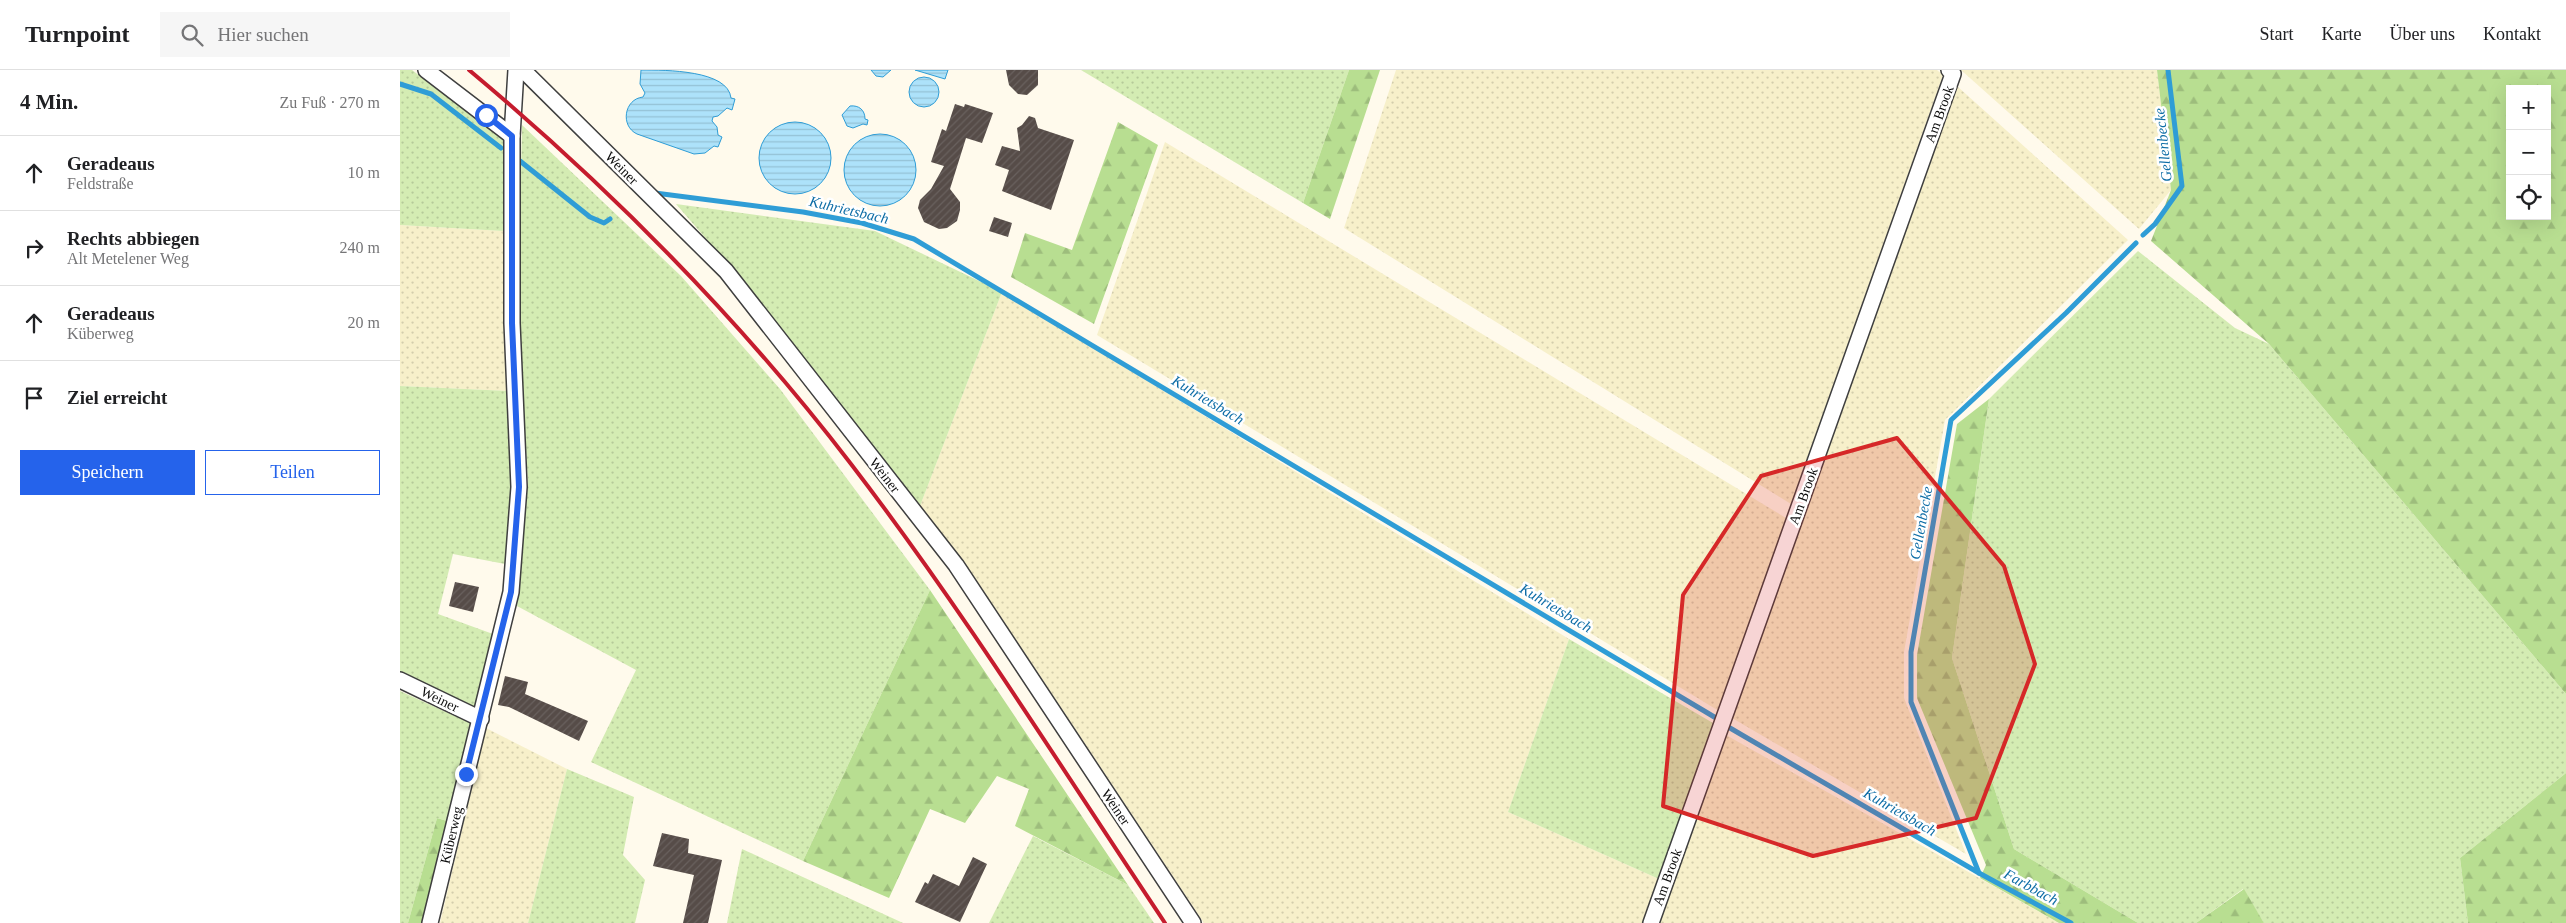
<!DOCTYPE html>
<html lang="de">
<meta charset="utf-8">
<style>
body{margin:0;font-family:Georgia,serif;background:#f6f6f6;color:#202124}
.controls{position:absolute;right:15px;top:15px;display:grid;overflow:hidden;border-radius:0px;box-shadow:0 5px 20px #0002}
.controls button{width:45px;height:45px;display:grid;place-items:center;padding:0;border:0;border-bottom:1px solid #e0e0e0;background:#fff;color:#202124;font:25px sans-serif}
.stop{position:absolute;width:15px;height:15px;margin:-11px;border:4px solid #2563eb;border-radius:50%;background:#fff}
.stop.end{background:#2563eb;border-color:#fff;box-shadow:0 1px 5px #0008}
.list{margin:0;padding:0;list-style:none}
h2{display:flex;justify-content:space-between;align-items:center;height:65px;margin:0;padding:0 20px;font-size:21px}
h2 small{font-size:16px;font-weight:400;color:#757577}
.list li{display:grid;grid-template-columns:32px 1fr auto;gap:15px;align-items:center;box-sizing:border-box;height:75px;padding:0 20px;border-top:1px solid #e0e0e0}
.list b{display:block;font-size:19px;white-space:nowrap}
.list p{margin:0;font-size:16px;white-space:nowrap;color:#757577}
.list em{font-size:16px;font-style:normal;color:#757577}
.actions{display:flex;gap:10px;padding:15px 20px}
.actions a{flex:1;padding:11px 0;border:1px solid #2563eb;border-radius:0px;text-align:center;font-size:18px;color:#2563eb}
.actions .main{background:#2563eb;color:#fff}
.icon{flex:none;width:28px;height:28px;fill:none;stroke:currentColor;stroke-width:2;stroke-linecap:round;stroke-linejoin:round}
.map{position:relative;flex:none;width:2166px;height:853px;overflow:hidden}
header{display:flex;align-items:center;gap:30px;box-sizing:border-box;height:70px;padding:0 25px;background:#fff;border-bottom:1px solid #e0e0e0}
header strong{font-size:24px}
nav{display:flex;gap:28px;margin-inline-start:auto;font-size:18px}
.search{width:350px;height:45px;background:#f6f6f6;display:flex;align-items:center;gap:12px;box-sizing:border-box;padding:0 18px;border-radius:0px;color:#757577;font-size:19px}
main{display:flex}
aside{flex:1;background:#fff}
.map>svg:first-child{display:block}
</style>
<header>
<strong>Turnpoint</strong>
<div class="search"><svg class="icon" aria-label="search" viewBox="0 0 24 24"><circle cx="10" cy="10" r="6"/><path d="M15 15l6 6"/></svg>Hier suchen</div>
<nav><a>Start</a><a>Karte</a><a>Über uns</a><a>Kontakt</a></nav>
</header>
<main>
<aside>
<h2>4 Min.<small>Zu Fuß · 270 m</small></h2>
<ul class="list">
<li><svg class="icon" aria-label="ahead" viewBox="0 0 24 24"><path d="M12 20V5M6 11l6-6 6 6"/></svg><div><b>Geradeaus</b><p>Feldstraße</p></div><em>10 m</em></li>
<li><svg class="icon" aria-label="right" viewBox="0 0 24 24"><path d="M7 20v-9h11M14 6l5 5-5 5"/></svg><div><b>Rechts abbiegen</b><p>Alt Metelener Weg</p></div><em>240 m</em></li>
<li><svg class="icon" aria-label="ahead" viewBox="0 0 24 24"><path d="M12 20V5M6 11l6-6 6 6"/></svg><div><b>Geradeaus</b><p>Küberweg</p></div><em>20 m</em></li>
<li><svg class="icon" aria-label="arrive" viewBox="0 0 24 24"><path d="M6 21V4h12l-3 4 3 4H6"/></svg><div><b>Ziel erreicht</b></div></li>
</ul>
<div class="actions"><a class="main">Speichern</a><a>Teilen</a></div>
</aside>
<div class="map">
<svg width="2166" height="853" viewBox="0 0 2166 853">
<defs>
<pattern id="farmland-dots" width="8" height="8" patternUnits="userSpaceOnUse" patternTransform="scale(1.25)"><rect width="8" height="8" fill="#f7f0ca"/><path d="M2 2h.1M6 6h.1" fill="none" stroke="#d3cdac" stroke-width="1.8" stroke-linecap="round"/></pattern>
<pattern id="grass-dots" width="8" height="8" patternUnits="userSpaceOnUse" patternTransform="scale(1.25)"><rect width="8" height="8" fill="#d4ecb3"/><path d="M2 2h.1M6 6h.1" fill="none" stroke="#b5c999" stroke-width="1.8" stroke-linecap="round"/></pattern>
<pattern id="forest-firs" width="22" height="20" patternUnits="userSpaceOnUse" patternTransform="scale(1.25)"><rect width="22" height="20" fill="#b8de91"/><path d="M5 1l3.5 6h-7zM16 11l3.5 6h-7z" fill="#9dbd7c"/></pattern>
<pattern id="water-rules" width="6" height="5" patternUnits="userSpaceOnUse" patternTransform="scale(1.25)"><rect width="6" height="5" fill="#ade2fa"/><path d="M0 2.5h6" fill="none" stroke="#94c1d5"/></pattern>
<pattern id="building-hatch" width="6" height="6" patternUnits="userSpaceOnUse" patternTransform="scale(1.25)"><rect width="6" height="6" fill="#564c48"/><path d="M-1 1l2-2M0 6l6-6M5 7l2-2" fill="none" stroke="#69615e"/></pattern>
</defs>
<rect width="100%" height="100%" fill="#fffaec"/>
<!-- farmland -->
<g fill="url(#farmland-dots)">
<polygon points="996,0 1537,0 1543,5 1391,434 944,158"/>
<polygon points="1561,0 1757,0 1771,120 1739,159"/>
<polygon points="1557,16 1728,170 1545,350 1504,582 1504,628 1566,784 1332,648"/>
<polygon points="765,72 1386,448 1319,641 697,265"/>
<polygon points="0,155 103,161 109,321 0,316"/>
<polygon points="602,222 1169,569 1108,742 1259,809 1243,853 804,853 563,490 520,436"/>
<polygon points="86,658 167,699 128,853 40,853"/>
<polygon points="1326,665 1659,853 1258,853"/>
</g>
<!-- grass -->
<g fill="url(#grass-dots)">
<polygon points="0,0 12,0 103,69 103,161 0,155"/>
<polygon points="681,0 949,0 903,133"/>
<polygon points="122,55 281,206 380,319 530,520 403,791 191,692 236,600 117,536 128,412 118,249"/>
<polygon points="276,134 475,161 602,222 520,436 341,209"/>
<polygon points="1738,181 1835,258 1869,274 2166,624 2166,703 2060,788 2068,853 1864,853 1843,819 1796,853 1738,853 1614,779 1552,588 1589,329"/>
<polygon points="0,316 109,321 113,417 105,494 53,484 38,544 93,564 75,638 0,604"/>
<polygon points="1169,569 1313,653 1259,809 1108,742"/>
<polygon points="0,621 70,653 47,751 37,748 8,853 0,853"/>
<polygon points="167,699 234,727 223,785 245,810 235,853 128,853"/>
<polygon points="633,766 728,815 754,853 589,853"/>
<polygon points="342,779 503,853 327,853"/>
</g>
<!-- forest -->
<g fill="url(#forest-firs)" fill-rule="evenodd">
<polygon points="949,0 980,0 930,149 903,133"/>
<path d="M1757,0H2166V624L1869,274L1751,171L1771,120ZM2110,19H2147V146H2110Z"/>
<polygon points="718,52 758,75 694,254 611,207 625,163 672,180"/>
<polygon points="1589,329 1552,588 1614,779 1738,853 1659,853 1580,808 1586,795 1517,628 1517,585 1557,354"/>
<polygon points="530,520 728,815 615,756 629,719 597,706 565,753 530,739 489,828 403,791"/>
<polygon points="2166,703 2166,853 2068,853 2060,788"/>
<polygon points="37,748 47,751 22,853 8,853"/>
<polygon points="1844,819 1864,853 1796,853"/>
</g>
<!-- water -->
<g fill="url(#water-rules)" stroke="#2f9dd6">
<path d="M241,0C266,0 328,0 331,28L335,29L332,40L327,38L318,46L313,47L312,51L317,57L318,65L322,67L318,77L314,76L305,83L294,84L237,64C220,56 224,29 243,27L245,23L240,14Z"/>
<polygon points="471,0 491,0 483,7 476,6"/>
<polygon points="515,0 548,0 545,9"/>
<circle cx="524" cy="22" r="15"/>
<path d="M450,36C459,35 465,40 465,49L468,50L467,55L463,54L453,58L447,56L442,45Z"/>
<circle cx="395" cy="88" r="36"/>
<circle cx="480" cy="100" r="36"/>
</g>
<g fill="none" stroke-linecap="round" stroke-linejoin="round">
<!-- stream -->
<g stroke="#2f9dd6" stroke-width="5">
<polyline points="0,14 31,24 101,78"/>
<polyline points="120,91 190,147 204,153 210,149"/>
<polyline points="255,123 403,142 462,153 514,169 1316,648"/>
<polyline points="1743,165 1755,154 1782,116 1768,0"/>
<polyline points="1330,658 1579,803 1671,853"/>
<polyline points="1579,803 1511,632 1511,582 1551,350 1666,243 1736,173"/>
</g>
</g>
<!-- building -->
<g fill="url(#building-hatch)">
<polygon points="606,0 638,0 638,15 627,25 618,24 609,15"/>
<polygon points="555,34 564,37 565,34 593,43 582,73 566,68 550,119 560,132 560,140 557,151 547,158 539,159 524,152 518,138 520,130 531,119 544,96 531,92 542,59 546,61"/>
<polygon points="629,46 635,48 638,58 674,70 651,140 602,121 609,100 595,95 602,76 620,81 617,58 622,55"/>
<polygon points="594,147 612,153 608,167 589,161"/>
<polygon points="55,512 79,517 73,542 49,536"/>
<polygon points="105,606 128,612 125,624 188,651 179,671 109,637 98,635"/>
<polygon points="262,763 289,769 288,783 322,790 308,853 283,853 294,805 253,796"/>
<polygon points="573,787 587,794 560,852 515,832 525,812 528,814 533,804 559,816"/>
</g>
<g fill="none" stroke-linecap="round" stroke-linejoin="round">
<!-- street casing -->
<g stroke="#3f3f3f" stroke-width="18">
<g id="street">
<polyline points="26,0 112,66"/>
<polyline points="123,0 326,201 556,495 793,853"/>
<polyline points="0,610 81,649"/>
<polyline points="30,853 111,522 119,417 112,253 112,66 116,0"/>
<polyline points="1251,853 1553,4 1549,0"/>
</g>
</g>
<!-- street -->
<use href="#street" stroke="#fff" stroke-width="15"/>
<!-- rail -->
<path stroke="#c51c2e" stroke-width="4" d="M69,0C210,118 339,248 451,394C564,541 662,699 765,853"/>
</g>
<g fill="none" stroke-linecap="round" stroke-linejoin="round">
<!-- route -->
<polyline stroke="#2563eb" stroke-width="6" points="66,704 111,522 119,417 112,253 112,66 86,45"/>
</g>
<!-- marked area -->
<path fill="#d62828" fill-opacity="0.2" stroke="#d62828" stroke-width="4" stroke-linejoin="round" d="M1497,368L1604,496L1635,594L1576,748L1413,786L1263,736L1283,525L1361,406Z"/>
<g text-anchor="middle" stroke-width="5" stroke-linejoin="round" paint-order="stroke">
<!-- street labels -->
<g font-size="14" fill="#0c0c0c" stroke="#fff">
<text transform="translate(1539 44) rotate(-70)" y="5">Am Brook</text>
<text transform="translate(222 98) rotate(45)" y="5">Weiner</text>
<text transform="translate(485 405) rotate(52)" y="5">Weiner</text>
<text transform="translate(1403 426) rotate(-70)" y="5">Am Brook</text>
<text transform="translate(40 629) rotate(26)" y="5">Weiner</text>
<text transform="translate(716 737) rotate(56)" y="5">Weiner</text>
<text transform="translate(51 765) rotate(-77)" y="5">Küberweg</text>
<text transform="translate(1267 807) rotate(-70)" y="5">Am Brook</text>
</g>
<!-- water labels -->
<g font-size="15" font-style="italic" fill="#0e6da6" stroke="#fff">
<text transform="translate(1763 75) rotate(-96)" y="5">Gellenbecke</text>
<text transform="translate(449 140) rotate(13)" y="5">Kuhrietsbach</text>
<text transform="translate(808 330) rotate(31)" y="5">Kuhrietsbach</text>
<text transform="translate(1521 453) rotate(-80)" y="5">Gellenbecke</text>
<text transform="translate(1156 538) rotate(31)" y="5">Kuhrietsbach</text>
<text transform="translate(1500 742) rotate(30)" y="5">Kuhrietsbach</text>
<text transform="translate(1631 817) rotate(29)" y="5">Farbbach</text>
</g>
</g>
</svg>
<div class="controls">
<button>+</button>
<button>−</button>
<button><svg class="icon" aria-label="locate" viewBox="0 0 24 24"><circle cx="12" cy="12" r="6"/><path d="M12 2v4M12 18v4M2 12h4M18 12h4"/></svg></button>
</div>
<div class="stop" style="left:86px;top:45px"></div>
<div class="stop end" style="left:66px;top:704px"></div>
</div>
</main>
